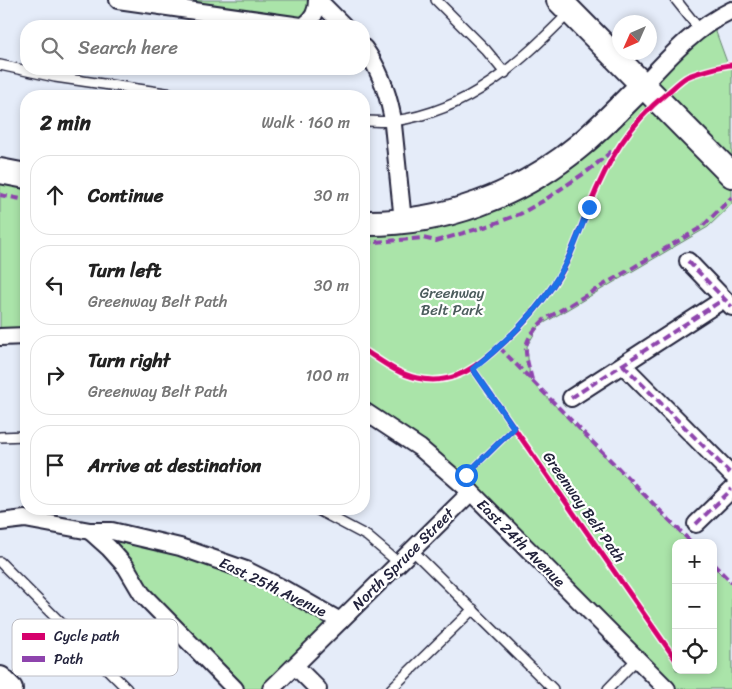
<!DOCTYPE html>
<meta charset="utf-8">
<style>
body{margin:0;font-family:Sriracha,sans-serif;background:#f6f6f6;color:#222}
.controls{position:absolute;right:15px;bottom:15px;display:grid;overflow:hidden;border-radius:10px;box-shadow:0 2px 8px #0003}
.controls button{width:45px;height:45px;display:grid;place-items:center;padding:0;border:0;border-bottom:1px solid #e0e0e0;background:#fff;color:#222;font:25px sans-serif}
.compass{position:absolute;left:612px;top:15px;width:45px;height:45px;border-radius:50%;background:#fff;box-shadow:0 2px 8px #0003;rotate:225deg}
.stop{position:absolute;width:15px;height:15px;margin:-11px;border:4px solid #1a73e8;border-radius:50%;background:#fff}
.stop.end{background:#1a73e8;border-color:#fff;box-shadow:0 1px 5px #0008}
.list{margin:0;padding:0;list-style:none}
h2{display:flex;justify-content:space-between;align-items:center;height:65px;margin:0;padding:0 20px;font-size:21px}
h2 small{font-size:16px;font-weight:400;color:#767676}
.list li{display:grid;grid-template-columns:32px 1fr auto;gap:15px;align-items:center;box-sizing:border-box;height:80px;margin:0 10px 10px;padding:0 10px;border:1px solid #e0e0e0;border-radius:20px}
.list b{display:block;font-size:19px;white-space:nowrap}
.list p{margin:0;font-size:16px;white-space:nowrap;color:#767676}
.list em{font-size:16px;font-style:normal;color:#767676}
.icon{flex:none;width:28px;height:28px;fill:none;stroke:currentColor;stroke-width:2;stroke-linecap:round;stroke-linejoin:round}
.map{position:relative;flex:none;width:732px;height:689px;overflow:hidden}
.search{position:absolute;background:#fff;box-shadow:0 2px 8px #0003;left:20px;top:20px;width:350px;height:55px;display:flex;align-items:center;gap:12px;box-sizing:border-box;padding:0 18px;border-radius:20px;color:#767676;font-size:19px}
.panel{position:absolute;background:#fff;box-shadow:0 2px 8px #0003;left:20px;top:90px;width:350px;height:425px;border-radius:20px}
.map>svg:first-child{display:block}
</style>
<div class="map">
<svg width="732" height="689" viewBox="0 0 732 689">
<rect width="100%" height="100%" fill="#e5ecf9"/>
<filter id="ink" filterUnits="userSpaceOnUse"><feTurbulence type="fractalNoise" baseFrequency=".02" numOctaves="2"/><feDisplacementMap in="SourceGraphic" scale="10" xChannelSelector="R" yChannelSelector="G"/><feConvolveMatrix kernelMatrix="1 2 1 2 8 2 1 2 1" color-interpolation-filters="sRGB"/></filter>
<g filter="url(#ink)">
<!-- green -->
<g fill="#aae4a9" stroke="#668372">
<polygon points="130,0 317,0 310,21"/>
<polygon points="712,21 728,65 732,65 732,204 708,227 539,326 527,346 530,380 690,543 676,543 676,670 713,670 713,566 732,585 732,689 666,689 471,492 364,412 364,221 507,192"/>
<polygon points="0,170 26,176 26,336 0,336"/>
<polygon points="112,531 180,547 340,621 271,689 235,689 109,548"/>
</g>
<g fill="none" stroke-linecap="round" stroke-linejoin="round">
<!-- lane casing -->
<g stroke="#22223b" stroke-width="12">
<g id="lane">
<polyline points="436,0 486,50 505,73"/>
<polyline points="676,0 700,30"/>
<polyline points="0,65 55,77 186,96"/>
<path d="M364,121C374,121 385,122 394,121C471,110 518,64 570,12"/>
<polyline points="0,437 26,436"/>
<polyline points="316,509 367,536 399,563"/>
<polyline points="412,550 553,689"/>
<polyline points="0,562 127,689"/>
<polyline points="391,689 473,609"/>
<polyline points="608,689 637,659"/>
</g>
</g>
<!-- street casing -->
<g stroke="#22223b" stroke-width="20">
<g id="street">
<polyline points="118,0 301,26"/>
<polyline points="318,0 344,26"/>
<path d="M304,26C313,19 317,12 317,0"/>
<path d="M364,48C379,68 387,90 392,115L403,221"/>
<path d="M643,85C670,56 696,27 732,10"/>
<polyline points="688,261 732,307"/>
<polyline points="0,337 26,336"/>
<polyline points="623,365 732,475"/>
<polyline points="571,398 724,299"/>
<polyline points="364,411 420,448 471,492 667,689"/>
<polyline points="0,522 25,519 90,531 112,531 180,547 246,570 282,588 340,621"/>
<polyline points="696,524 732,489"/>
<polyline points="90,531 109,548 126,567 142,594 235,689"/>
<polyline points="295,666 318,689"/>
<polyline points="271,689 471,492"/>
</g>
</g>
<!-- secondary casing -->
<g stroke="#22223b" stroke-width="28">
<g id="secondary">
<polyline points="559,0 732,175"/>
<polyline points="0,171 26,176"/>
<path d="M364,223C442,224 519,196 579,146C602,127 622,105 643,85"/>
<polyline points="0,679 10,689"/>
</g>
</g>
<!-- lane -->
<use href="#lane" stroke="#fff" stroke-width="9"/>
<!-- street -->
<use href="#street" stroke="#fff" stroke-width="16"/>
<!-- secondary -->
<use href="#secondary" stroke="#fff" stroke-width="24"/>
<!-- quiet -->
<g stroke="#8e44ad" stroke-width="4" stroke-dasharray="8 4" stroke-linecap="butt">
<polyline points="0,195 26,200"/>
<polyline points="364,243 423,238 436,241 491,225 520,214 543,201 589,170 612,151"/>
<polyline points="688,261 732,307"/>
<polyline points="499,347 692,543"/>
<polyline points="623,365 732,475"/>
<path d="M532,380C525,350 519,344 544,320L702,227L732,197"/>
<polyline points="571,398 724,299"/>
<polyline points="696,524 732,489"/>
<polyline points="713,564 732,583"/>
</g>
<!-- cycleway casing -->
<g stroke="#fff" stroke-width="8">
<g id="cycleway">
<path d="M364,350C380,360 397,374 417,378C447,385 470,372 492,353C519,330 543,303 561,273C573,252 580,229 589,207C608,160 628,125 667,93C673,88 679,82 685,78C691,74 724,65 732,65"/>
<polyline points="473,369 676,660"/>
<polyline points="466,475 514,428"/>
</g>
</g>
<!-- cycleway -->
<use href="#cycleway" stroke="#d6006c" stroke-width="5"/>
</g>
</g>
<g fill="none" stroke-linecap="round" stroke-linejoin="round" filter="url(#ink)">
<!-- route -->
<path stroke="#1a73e8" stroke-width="6" d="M466,475L514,428L473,369C507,341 538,312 560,274C573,253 580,229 589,207"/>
</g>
<g text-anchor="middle" stroke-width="4.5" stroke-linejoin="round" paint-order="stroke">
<!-- park labels -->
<g font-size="15" fill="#4b5c5c" stroke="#fff">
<text x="452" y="298">Greenway<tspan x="452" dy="17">Belt Park</tspan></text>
</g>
<!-- street labels -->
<g font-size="15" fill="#22223b" stroke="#fff">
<text transform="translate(584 507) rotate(55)" y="5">Greenway Belt Path</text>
<text transform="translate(521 543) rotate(45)" y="5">East 24th Avenue</text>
<text transform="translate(403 559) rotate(-45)" y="5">North Spruce Street</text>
<text transform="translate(273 587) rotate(26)" y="5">East 25th Avenue</text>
</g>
</g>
<!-- legend -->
<rect x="12" y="619" width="166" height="57" rx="8" fill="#fff" stroke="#bdbdc4" stroke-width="1"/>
<rect x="22" y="633" width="23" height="7" fill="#d6006c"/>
<rect x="22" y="656" width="23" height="6" fill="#8e44ad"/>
<g font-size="14" fill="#22223b">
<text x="54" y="641">Cycle path</text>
<text x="54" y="664">Path</text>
</g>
</svg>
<div class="controls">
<button>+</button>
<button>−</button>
<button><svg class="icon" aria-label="locate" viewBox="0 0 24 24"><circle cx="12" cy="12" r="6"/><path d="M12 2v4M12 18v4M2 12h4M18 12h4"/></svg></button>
</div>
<svg class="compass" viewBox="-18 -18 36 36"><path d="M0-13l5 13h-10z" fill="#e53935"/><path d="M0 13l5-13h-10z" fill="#767676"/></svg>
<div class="stop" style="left:466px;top:475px"></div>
<div class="stop end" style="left:589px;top:207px"></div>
<div class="search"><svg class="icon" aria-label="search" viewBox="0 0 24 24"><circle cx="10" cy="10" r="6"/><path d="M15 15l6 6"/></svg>Search here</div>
<section class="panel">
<h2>2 min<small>Walk · 160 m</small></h2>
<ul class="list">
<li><svg class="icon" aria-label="ahead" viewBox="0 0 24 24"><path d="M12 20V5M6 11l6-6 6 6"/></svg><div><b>Continue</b></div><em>30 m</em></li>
<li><svg class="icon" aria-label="left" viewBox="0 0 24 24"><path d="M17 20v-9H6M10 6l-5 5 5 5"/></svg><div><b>Turn left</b><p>Greenway Belt Path</p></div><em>30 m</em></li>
<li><svg class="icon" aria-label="right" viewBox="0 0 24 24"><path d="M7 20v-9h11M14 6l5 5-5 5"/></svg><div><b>Turn right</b><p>Greenway Belt Path</p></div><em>100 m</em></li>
<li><svg class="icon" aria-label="arrive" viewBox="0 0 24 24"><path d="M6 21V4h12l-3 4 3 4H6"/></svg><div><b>Arrive at destination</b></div></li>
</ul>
</section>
</div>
